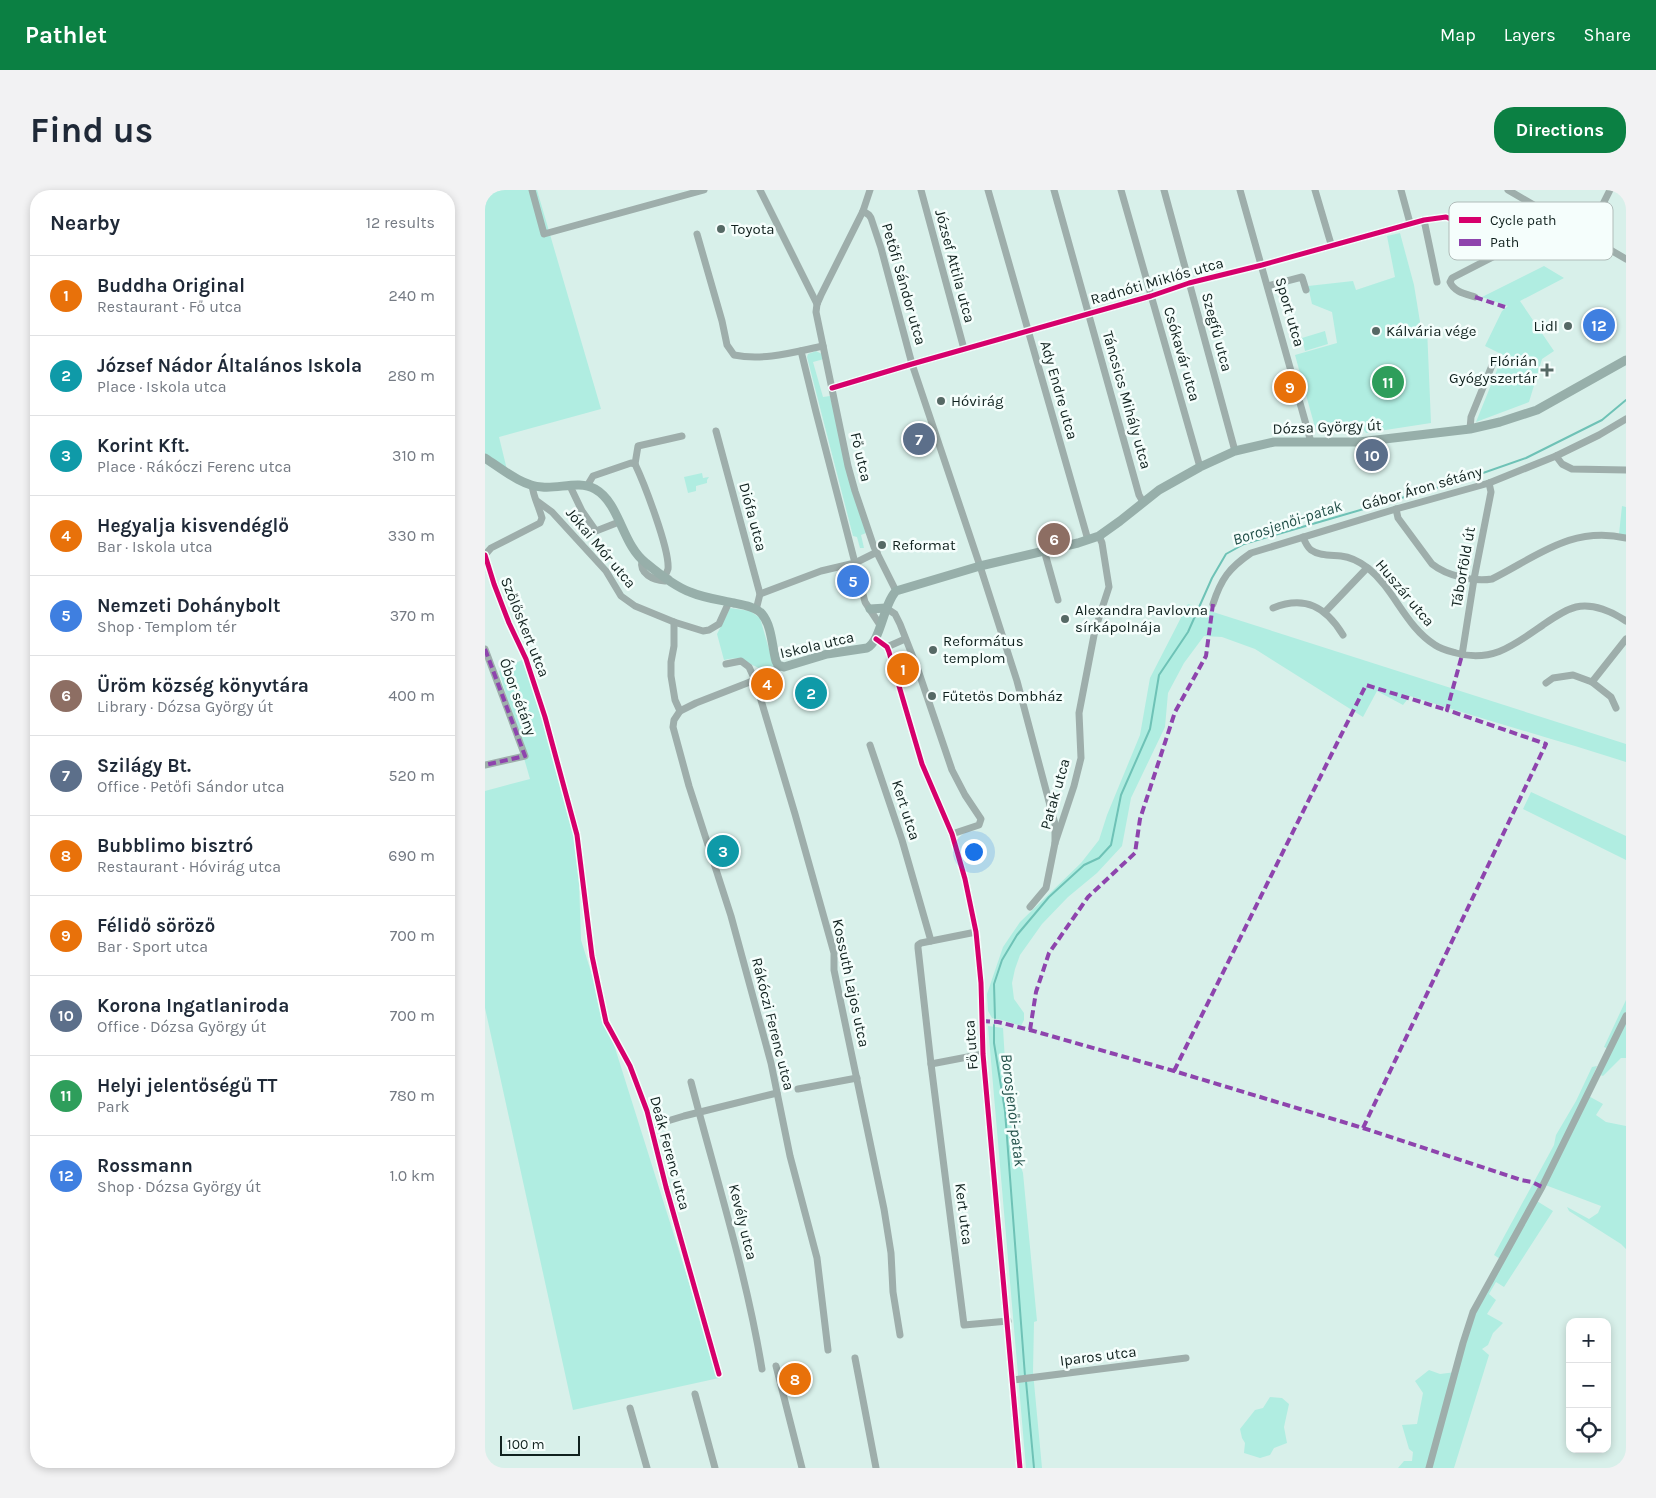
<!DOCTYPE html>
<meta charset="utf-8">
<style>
body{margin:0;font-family:Karla,sans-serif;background:#f2f2f3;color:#1f2937}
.controls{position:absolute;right:15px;bottom:15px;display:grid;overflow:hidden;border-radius:10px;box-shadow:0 2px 8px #0003}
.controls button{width:45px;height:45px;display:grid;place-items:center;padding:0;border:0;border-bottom:1px solid #e0e1e3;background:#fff;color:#1f2937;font:25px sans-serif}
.scale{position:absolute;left:15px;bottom:12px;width:80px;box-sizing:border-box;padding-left:5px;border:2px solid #10211e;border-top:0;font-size:14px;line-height:18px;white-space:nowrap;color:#10211e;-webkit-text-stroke:4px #f5fefc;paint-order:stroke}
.you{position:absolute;left:488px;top:661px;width:18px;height:18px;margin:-12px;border:4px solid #fff;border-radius:50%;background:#1a73e8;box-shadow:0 0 0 8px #1a73e833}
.badge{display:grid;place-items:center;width:32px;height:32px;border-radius:50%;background:#0b8043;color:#fff;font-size:16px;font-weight:700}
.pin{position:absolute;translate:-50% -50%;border:2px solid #fff;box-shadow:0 1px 5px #0006}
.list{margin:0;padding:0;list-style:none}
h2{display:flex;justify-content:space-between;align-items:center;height:65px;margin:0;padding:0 20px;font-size:21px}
h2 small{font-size:16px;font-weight:400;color:#747a83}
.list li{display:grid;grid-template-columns:32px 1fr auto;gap:15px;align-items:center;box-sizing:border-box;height:80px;padding:0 20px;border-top:1px solid #e0e1e3}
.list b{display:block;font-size:19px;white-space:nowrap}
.list p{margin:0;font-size:16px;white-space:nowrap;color:#747a83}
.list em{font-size:16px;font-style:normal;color:#747a83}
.icon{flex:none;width:28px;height:28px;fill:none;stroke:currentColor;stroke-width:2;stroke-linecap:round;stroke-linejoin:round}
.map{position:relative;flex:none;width:1141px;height:1278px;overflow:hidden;border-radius:20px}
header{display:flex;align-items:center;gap:30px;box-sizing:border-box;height:70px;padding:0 25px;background:#0b8043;color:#fff}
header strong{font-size:24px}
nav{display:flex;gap:28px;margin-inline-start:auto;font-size:18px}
.intro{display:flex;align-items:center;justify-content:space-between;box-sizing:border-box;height:120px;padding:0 30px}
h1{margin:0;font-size:35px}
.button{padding:12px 22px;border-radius:20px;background:#0b8043;color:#fff;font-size:18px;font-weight:700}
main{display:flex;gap:30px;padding:0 30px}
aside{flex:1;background:#fff;border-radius:20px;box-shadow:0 2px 8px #0003}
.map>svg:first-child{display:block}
</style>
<header>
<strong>Pathlet</strong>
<nav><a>Map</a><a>Layers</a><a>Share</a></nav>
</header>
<div class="intro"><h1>Find us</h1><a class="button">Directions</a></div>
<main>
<aside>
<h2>Nearby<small>12 results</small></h2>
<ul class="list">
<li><span class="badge" style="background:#e8710a">1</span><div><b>Buddha Original</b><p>Restaurant · Fő utca</p></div><em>240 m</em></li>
<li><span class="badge" style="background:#0f9aa8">2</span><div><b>József Nádor Általános Iskola</b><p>Place · Iskola utca</p></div><em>280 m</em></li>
<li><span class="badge" style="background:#0f9aa8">3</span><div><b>Korint Kft.</b><p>Place · Rákóczi Ferenc utca</p></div><em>310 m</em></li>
<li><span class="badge" style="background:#e8710a">4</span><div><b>Hegyalja kisvendéglő</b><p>Bar · Iskola utca</p></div><em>330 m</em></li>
<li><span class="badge" style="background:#3f7fe0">5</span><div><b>Nemzeti Dohánybolt</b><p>Shop · Templom tér</p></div><em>370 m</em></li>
<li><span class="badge" style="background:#8d6e63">6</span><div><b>Üröm község könyvtára</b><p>Library · Dózsa György út</p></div><em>400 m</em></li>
<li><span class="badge" style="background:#5c6f8a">7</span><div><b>Szilágy Bt.</b><p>Office · Petőfi Sándor utca</p></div><em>520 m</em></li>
<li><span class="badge" style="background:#e8710a">8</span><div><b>Bubblimo bisztró</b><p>Restaurant · Hóvirág utca</p></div><em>690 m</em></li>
<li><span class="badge" style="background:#e8710a">9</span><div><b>Félidő söröző</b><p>Bar · Sport utca</p></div><em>700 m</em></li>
<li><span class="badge" style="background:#5c6f8a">10</span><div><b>Korona Ingatlaniroda</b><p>Office · Dózsa György út</p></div><em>700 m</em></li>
<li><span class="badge" style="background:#2e9e5b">11</span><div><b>Helyi jelentőségű TT</b><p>Park</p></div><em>780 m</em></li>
<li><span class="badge" style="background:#3f7fe0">12</span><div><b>Rossmann</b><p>Shop · Dózsa György út</p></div><em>1.0 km</em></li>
</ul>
</aside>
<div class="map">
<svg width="1141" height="1278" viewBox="0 0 1141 1278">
<rect width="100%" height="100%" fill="#d8f0ea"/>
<!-- green -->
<g fill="#b0ede1">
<polygon points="0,0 52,0 116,219 14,247 24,288 0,273"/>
<polygon points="915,43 929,95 936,138 942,138 946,233 881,243 872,230 831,241 810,165 852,153 847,122 827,114 823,96 868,91 871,100 910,87 902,46"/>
<polygon points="1059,76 1079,88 1035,111 1069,161 1057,169 1044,212 991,232 1018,165 1000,156 1017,121 1023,116 997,107"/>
<polygon points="840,141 843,154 820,161 817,148"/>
<polygon points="331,161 337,164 339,169 328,172 338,207 345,206 381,343 376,345 379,358 375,358 372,347 368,346 322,167 323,164"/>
<polygon points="217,283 218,288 224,287 222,290 222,293 211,296 211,301 203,303 199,287"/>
<polygon points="1137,316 1141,317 1141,346 1134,344"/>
<path d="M703,414L1141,554V572C1069,549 997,529 925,506L918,515L892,501L878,527L770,459L737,447L719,446L699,473L683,503L680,537L646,608L637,656L612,683L583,707L557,734L535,765L530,779L527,793L529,809L539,823V830L536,836L517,830L507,828L503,821L502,804L518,757L535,732L596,673L614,650L622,625L655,545L665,488Z"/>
<path d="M245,418L265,421L275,428L288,473V478L283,477L277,479C259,473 260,465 239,470L232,444Z"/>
<polygon points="37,470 66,547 93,663 96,750 234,1188 88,1220 0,818 0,601 45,589 14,481"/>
<polygon points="1046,602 1141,646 1141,670 1038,619"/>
<polygon points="1141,810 1141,868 1136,868 1118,886 1115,885 1126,860 1119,857"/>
<polygon points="503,836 518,838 520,871 529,905 531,961 538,983 552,1131 549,1132 548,1182 557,1278 541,1278"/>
<polygon points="1112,876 1100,904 1118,914 1111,925 1121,932 1141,936 1141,1059 1136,1054 1084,1021 1082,1017 1104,1029 1113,1023 1116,1016 1055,993 1047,1008 1068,1021 1019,1097 1011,1092 1004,1104 1011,1110 1002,1124 1018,1133 1008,1143 1003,1155 997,1159 1004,1165 969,1278 913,1278 919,1271 927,1271 928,1262 924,1259 917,1235 932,1234 938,1203 930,1191 944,1180 955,1184 971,1182 992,1119 1018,1071 1009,1065 1069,955 1071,945 1091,911 1107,877"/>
<polygon points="785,1207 797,1208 804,1214 799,1237 802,1253 789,1258 785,1265 775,1268 759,1263 760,1253 757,1248 755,1239 770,1220 778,1218"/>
</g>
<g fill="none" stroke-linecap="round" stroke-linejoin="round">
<!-- stream -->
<g stroke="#6ec2b6" stroke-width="2">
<polyline points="510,828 509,794 517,770 532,745 564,707 599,675 614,668 626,655 636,605 665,539 674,485 703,442 727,388 741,364 759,354 978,290 1041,268 1117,230 1141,210"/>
<polyline points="509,835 509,853 520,921 540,1186"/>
<polyline points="541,1191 549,1278"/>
</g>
<!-- minor -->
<g stroke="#9eaeab" stroke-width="7">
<polyline points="47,0 59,44 219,0"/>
<polyline points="275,0 332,114"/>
<polyline points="385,0 378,21 336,105 332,114 331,122 363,276 370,301 389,357 411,401"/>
<polyline points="436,0 479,159"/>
<polyline points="503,0 603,350"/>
<polyline points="569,0 654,305 658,312"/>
<polyline points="636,0 715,277"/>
<polyline points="679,0 750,261"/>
<polyline points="755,0 826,252"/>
<polyline points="830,0 846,54"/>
<polyline points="916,0 925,33"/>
<polyline points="1023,0 1141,69"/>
<polyline points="378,21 384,25 386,28 396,58 427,174 495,376 532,491 570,634 570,653"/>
<polyline points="939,30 952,92"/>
<path d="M212,44L237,131L242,155L249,165C279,171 309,162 338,156"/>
<polyline points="1102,46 1125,0"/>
<polyline points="783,96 817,87 821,100"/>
<path d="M990,107C981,104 969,102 965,92L967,88L1035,53L1057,21"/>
<polyline points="347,198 427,174 666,106 704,93 777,75 939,30 961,27 995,41"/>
<polyline points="985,239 986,227 1010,168"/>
<polyline points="231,241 275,404 271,420"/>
<polyline points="1071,266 1077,274 1087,279 1141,280"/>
<polyline points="150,274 153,256 197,246"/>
<polyline points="85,296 97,321 111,341 134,332"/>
<path d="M102,296L108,286L146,273L150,274C159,293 185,360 183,379C182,382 181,384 180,386"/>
<polyline points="52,311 67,322 121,381 136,406 150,416 189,432 218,441 224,440 234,434 244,412"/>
<path d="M911,319L913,328L947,374C962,386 989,392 1007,389C1053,366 1086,336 1141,348"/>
<path d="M818,347C820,352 822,357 826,360C834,366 846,365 856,366C866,367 875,372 883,378C910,400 920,436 950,455C956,459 964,461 971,463C1007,473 1029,455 1058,435C1068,428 1079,420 1091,417C1108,413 1128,422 1141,431"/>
<polyline points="559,360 573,410"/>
<polyline points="392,362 370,373 380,412 395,435"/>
<polyline points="0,365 9,394 24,433 41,469 60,527 92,645 107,766 121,832 145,876 162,921 181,997 234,1184"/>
<path d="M0,365L6,358L55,333L57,328C54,317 48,306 47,295"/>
<path d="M157,370C154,384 168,390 180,391L184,389"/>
<polyline points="275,404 336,381 370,373 331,222 316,161"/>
<path d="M728,414C736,389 744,378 766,363L911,319L1004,293L1071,266L1114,245L1141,229"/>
<polyline points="401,418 410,424 415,434 433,480 467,580 480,605 496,629 494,635 467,644"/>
<path d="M788,418C820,405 841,417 858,445"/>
<polyline points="840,422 882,378"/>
<polyline points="189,432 189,456 186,472 186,486 190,510 195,521"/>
<polyline points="391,449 402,457 404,462 437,574 467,644 480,689 491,742 496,793 498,864 535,1278"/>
<polyline points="402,457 420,449"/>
<polyline points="0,459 40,566 0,575"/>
<polyline points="977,465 989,389 1006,302 1004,293"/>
<polyline points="241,474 256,471 264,477 270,490 310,624 349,763 349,780 399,1019 406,1063 408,1102 415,1145"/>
<polyline points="295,477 270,490 211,513 195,521 189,530 188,537 204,596 246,726 286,873 305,966 332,1068 343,1160"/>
<polyline points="1107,492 1141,449"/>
<polyline points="1061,493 1068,488 1088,485 1107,492 1126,507 1131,518"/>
<polyline points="385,555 417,650 446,751"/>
<polyline points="545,717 561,698 570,653 589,596 596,568 594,523 610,440 624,397 617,353 614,346"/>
<polyline points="491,742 436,753 433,755 433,758 446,874 479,1135 523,1131"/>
<polyline points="446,874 498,864"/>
<path d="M206,892C231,988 261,1082 277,1179"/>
<polyline points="313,899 372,888"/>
<polyline points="166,936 199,926 292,903"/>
<polyline points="370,1168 391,1278"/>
<polyline points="291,1176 317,1278"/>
<polyline points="528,1190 701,1168"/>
<polyline points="210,1204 230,1278"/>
<polyline points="145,1218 162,1278"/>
<polyline points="944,1278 978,1153 988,1122 1057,997 1141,826"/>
</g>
<!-- major -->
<g stroke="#97afaa" stroke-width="9">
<path d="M0,268C17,279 37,296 57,297C74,299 94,290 110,299C135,313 137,355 161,373C173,383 191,397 205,402C219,408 235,410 249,413C259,415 271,417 277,424C287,436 287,457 291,471L293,475L299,477L342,464L382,458C396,451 398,415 411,401L495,376L593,353L614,346L635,331L674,300L715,277L750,261L789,252H874L985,239L1015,232L1052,220L1141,170"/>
<polyline points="385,419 401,418"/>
</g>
<!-- quiet -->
<g stroke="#8e44ad" stroke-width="4" stroke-dasharray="8 4" stroke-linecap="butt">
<polyline points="990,107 1020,117"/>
<polyline points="0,459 40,566 0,575"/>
<polyline points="497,831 513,832 545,840 689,881 878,938 1036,990 1047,992 1057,997"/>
<polyline points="545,840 551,802 564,763 603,707 650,663 655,629 690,522 721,466 728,414"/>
<polyline points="689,881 881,495 962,520"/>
<polyline points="878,938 1061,554 962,520 977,465"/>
</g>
<!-- cycleway casing -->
<g stroke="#f5fefc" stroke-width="8">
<g id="cycleway">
<polyline points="347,198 427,174 666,106 704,93 777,75 939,30 961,27 995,41"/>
<polyline points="0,365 9,394 24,433 41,469 60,527 92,645 107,766 121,832 145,876 162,921 181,997 234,1184"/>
<polyline points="391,449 402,457 404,462 437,574 467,644 480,689 491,742 496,793 498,864 535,1278"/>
</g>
</g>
<!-- cycleway -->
<use href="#cycleway" stroke="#d6006c" stroke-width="5"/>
</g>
<!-- markers -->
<g fill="#566965" stroke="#f5fefc" stroke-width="2">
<circle cx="236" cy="39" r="5"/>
<circle cx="1083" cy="136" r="5"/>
<circle cx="891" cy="141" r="5"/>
<path d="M1059.5 172.5h5v5h5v5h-5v5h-5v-5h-5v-5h5z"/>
<circle cx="456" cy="211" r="5"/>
<circle cx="397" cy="355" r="5"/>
<circle cx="580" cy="429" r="5"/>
<circle cx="448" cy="460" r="5"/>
<circle cx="447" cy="506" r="5"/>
</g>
<g text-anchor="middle" stroke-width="5" stroke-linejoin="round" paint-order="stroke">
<!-- poi labels -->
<g font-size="15" fill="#10211e" stroke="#f5fefc" text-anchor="start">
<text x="246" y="44">Toyota</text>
<text x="1073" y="141" text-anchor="end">Lidl</text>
<text x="901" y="146">Kálvária vége</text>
<text x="1052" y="176" text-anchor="end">Flórián<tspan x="1052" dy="17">Gyógyszertár</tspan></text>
<text x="466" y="216">Hóvirág</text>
<text x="407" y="360">Reformat</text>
<text x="590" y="425">Alexandra Pavlovna<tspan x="590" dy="17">sírkápolnája</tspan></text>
<text x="458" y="456">Református<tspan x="458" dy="17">templom</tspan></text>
<text x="457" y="511">Fűtetős Dombház</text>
</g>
<!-- street labels -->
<g font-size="15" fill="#10211e" stroke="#f5fefc">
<text transform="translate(470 76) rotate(75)" y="5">József Attila utca</text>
<text transform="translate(672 91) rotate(-16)" y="5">Radnóti Miklós utca</text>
<text transform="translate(419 94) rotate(74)" y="5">Petőfi Sándor utca</text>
<text transform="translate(805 122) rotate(74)" y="5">Sport utca</text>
<text transform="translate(732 142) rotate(75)" y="5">Szegfű utca</text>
<text transform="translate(697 164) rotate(74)" y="5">Csókavár utca</text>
<text transform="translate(574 200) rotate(74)" y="5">Ady Endre utca</text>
<text transform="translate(642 210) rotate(74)" y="5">Táncsics Mihály utca</text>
<text transform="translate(842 237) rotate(-2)" y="5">Dózsa György út</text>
<text transform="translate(376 267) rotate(77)" y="5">Fő utca</text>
<text transform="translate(937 298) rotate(-16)" y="5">Gábor Áron sétány</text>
<text transform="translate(268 327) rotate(75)" y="5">Diófa utca</text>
<text transform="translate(116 358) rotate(50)" y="5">Jókai Mór utca</text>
<text transform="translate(978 377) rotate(-80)" y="5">Táborföld út</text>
<text transform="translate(920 403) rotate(50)" y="5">Huszár utca</text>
<text transform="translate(40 437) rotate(68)" y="5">Szőlőskert utca</text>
<text transform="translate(332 455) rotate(-13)" y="5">Iskola utca</text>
<text transform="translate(33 507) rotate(70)" y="5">Óbor sétány</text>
<text transform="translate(570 604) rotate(-74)" y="5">Patak utca</text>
<text transform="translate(421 620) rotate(72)" y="5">Kert utca</text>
<text transform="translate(366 793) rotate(78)" y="5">Kossuth Lajos utca</text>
<text transform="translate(288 834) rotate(76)" y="5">Rákóczi Ferenc utca</text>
<text transform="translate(486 855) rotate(-94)" y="5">Fő utca</text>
<text transform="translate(185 963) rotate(75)" y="5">Deák Ferenc utca</text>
<text transform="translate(479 1024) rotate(83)" y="5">Kert utca</text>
<text transform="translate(258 1032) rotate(76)" y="5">Kevély utca</text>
<text transform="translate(613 1166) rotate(-7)" y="5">Iparos utca</text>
</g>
<!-- water labels -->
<g font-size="16" font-style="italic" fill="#225049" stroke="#f5fefc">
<text transform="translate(802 332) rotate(-18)" y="6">Borosjenői-patak</text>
<text transform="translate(529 920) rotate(83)" y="6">Borosjenői-patak</text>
</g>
</g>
<!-- legend -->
<rect x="964" y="12" width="164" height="58" rx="8" fill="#f5fefc" stroke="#b0bcb9" stroke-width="1"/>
<rect x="974" y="27" width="22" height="6" fill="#d6006c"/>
<rect x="974" y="49" width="22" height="7" fill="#8e44ad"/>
<g font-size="14" fill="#10211e">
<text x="1005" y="35">Cycle path</text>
<text x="1005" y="57">Path</text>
</g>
</svg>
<div class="controls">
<button>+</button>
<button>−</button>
<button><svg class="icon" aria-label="locate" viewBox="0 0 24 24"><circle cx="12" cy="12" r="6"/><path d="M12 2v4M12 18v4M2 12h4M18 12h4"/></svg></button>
</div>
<div class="scale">100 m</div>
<div class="you"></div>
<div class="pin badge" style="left:418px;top:479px;background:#e8710a">1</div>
<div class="pin badge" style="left:326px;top:503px;background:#0f9aa8">2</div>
<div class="pin badge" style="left:238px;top:661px;background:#0f9aa8">3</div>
<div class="pin badge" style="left:282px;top:494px;background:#e8710a">4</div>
<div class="pin badge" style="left:368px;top:391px;background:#3f7fe0">5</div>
<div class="pin badge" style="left:569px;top:349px;background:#8d6e63">6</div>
<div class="pin badge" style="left:434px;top:249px;background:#5c6f8a">7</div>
<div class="pin badge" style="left:310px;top:1189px;background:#e8710a">8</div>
<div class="pin badge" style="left:805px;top:197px;background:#e8710a">9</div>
<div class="pin badge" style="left:887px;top:265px;background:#5c6f8a">10</div>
<div class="pin badge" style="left:903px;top:192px;background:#2e9e5b">11</div>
<div class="pin badge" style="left:1114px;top:135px;background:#3f7fe0">12</div>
</div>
</main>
